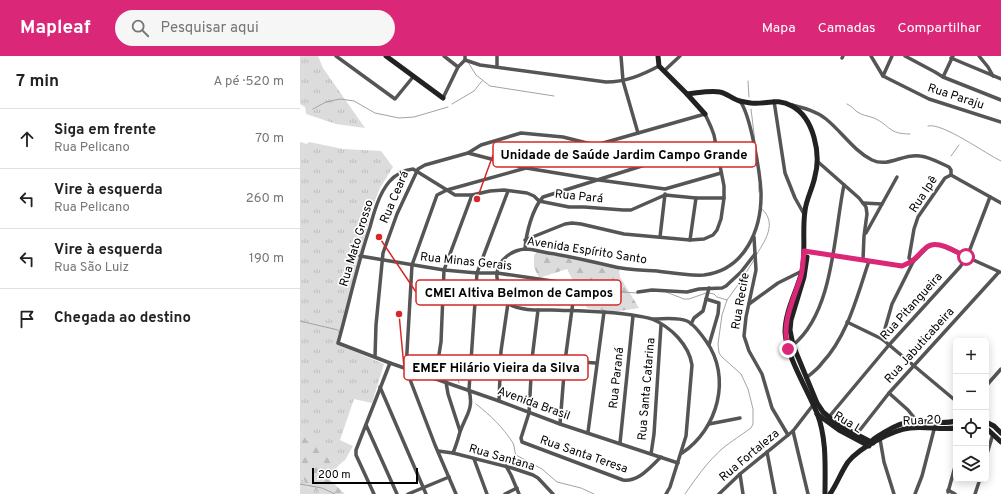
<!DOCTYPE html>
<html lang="pt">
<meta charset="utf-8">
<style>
body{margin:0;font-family:Overpass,sans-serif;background:#f6f6f6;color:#222}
.controls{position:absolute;right:12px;bottom:12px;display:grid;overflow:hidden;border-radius:6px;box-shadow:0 2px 10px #0003}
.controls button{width:36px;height:36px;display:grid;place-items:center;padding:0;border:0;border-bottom:1px solid #e0e0e0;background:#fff;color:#222;font:20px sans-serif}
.scale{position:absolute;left:12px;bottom:10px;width:106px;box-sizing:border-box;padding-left:4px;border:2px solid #000;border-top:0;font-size:11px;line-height:14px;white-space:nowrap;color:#000;-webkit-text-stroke:3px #fff;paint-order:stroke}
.stop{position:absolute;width:12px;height:12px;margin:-9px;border:3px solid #db2777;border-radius:50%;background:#fff}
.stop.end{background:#db2777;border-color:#fff;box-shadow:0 1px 4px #0008}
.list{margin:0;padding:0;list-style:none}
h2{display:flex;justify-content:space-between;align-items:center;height:52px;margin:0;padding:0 16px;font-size:17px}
h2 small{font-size:13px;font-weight:400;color:#767676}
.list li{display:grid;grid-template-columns:26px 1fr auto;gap:12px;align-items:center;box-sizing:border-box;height:60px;padding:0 16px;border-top:1px solid #e0e0e0}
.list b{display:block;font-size:15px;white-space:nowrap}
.list p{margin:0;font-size:13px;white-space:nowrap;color:#767676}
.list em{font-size:13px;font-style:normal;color:#767676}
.icon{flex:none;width:22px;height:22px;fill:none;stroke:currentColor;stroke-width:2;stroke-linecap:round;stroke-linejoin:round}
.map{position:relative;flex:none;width:701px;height:438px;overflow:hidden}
header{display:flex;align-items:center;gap:24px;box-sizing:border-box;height:56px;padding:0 20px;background:#db2777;color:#fff}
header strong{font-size:19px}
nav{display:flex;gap:22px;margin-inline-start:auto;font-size:14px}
.search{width:280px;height:36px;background:#f6f6f6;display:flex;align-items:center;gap:10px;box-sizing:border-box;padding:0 14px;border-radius:22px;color:#767676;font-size:15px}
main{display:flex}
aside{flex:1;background:#fff}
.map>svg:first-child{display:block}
</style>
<header>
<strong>Mapleaf</strong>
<div class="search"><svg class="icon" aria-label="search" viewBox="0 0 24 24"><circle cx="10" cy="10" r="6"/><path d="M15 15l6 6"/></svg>Pesquisar aqui</div>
<nav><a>Mapa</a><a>Camadas</a><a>Compartilhar</a></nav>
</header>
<main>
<aside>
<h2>7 min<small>A pé · 520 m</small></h2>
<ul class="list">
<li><svg class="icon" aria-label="ahead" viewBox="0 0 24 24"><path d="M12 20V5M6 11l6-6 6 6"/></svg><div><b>Siga em frente</b><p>Rua Pelicano</p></div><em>70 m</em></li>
<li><svg class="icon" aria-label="left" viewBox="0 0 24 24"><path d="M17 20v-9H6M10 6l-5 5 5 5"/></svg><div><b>Vire à esquerda</b><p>Rua Pelicano</p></div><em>260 m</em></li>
<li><svg class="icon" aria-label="left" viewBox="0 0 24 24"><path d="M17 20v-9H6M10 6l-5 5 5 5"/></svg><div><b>Vire à esquerda</b><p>Rua São Luiz</p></div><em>190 m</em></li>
<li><svg class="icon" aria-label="arrive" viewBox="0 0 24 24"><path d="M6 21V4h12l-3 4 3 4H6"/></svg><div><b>Chegada ao destino</b></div></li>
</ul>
</aside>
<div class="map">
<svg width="701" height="438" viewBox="0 0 701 438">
<defs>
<pattern id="grass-tufts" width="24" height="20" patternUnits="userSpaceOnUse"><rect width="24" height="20" fill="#dcdcdc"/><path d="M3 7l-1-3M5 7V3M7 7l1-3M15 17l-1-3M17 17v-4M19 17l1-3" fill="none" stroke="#bbb"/></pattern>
<pattern id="forest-firs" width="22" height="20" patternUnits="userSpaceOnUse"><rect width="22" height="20" fill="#dcdcdc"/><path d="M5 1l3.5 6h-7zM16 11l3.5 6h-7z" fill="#bbb"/></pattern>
</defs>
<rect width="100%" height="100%" fill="#fff"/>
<!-- grass -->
<g fill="url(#grass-tufts)">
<polygon points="0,0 18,0 23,12 65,72 36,68 6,58 5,51 0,48"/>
<polygon points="0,86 7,88 9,86 43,93 81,95 93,111 80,132 73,149 37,288 84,308 72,347 54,343 40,384 53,390 45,404 39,409 15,383 8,385 0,376"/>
<polygon points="0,417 8,431 23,438 0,438"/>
</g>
<!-- forest -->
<g fill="url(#forest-firs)">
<polygon points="237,196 319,212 320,221 339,252 313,256 287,252 267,213 239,222 234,211 234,199"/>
<polygon points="0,376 8,385 15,382 39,409 27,421 45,438 23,438 8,431 0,417"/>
</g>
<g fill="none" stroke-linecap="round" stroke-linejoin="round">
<!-- stream -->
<g stroke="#a3a3a3" stroke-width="1">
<polyline points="168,6 176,19 190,30 254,40"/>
<polyline points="448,25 449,41"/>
<polyline points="152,48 174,35 182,25"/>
<path d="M547,48C551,50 553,52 556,55C561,59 568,60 574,62C591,70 588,78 610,78"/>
<polyline points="13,53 26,46 40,43 54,45 75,57 99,62 114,61 148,51"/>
<polyline points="451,53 455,86"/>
<path d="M628,70C642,66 686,98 701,105"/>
<polyline points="651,100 659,89"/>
<polyline points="459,129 459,136"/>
<path d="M457,198C466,183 477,167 462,153"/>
<polyline points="199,223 229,228 273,233"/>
<polyline points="276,233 337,237"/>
<polyline points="366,236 384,243 389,243 406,237"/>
<polyline points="409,237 414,238 417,241 427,244"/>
<polyline points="0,265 38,274"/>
<polyline points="154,308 155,315 159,327"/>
<path d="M176,348C191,360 202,370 213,387C215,391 214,395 216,399L242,413L257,426L281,432L294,438"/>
<polyline points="0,428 22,432 35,438"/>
<path d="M385,438C396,422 408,405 423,392C432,385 441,379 451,372L453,368V353L448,333L441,318L422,301L419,297L418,288L422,259L427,244L440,226L454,204"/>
</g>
<!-- street -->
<g stroke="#555" stroke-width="3.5">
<polyline points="36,0 95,43 113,21"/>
<polyline points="144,0 158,11"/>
<polyline points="321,0 323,25 338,77"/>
<polyline points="571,0 583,20 629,43 701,66"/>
<polyline points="605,0 635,16 643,21 701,44"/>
<polyline points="679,0 688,11 693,20"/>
<polyline points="542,2 543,0"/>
<polyline points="651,2 701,23"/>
<path d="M165,4L180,9L306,26C326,26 342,19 359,10"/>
<polyline points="197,11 197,0"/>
<polyline points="364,15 380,0"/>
<polyline points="583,20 592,0"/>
<polyline points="643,21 653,0"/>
<polyline points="143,42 158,11 165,4 165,0"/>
<polyline points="474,45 485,117 495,142 504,158"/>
<path d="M492,49C504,52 516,55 526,63C542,76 554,95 572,104C589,112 603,97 620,100C630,101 640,107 649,111L651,114V119"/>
<polyline points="168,97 226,112 299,124 365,133 421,117"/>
<polyline points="517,105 559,142 566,151 567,158 564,180 563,204"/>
<polyline points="651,119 701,147"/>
<polyline points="563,147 582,148"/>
<polyline points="566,177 597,121"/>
<polyline points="360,181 365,138"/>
<polyline points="454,181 456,214 446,261 444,280 449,295 462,318 472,352 488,379"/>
<polyline points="390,184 396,142"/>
<path d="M225,193C226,178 232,153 243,141L415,87"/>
<path d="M504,195L602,210C606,209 610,207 614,205C624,197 625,187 640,189L700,216"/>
<polyline points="60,200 144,214 177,217 197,217 273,228 275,231 265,305 260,368"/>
<polyline points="613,206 609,202 614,173 618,161 645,122 651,119"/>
<polyline points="338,236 352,234 387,236 399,233 422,232 426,230 441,216 455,198"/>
<polyline points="406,243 419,247 418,258 409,289"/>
<polyline points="449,248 478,227 502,215"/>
<path d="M238,254L232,303L229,357L221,382L222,386L323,424C339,426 350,411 361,401"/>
<path d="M353,263C364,263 377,261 387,265C394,268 401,278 406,285C432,321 418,373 382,397"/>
<polyline points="547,266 582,283 656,345"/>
<polyline points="391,268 394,262 403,255 409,232"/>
<polyline points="582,283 592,248 613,206"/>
<path d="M493,289C534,256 534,176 544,129"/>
<polyline points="75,301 76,269 83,197 97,158 118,113 125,109 168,97 181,89 221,77 263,81 295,89"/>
<polyline points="265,305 296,307"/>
<path d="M506,322C512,317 518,313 522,307C548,279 557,240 569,205"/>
<polyline points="135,323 141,286 144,214 172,139"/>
<polyline points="146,326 148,338 160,375"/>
<polyline points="686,330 701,313"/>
<polyline points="80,331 126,438"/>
<polyline points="589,337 608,354 617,365"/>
<polyline points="199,345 201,295 208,247"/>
<polyline points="528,362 589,289 660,211 667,201 690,141"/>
<polyline points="409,368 440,362"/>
<polyline points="66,369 97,438"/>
<polyline points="493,375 508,438"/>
<polyline points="288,376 304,256"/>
<polyline points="556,379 589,337 699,216"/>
<polyline points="580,383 584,406 594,438"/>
<polyline points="320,387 333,260"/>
<polyline points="138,395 153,397 212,412 233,419 238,422 253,438"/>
<polyline points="467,396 475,438"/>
<path d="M153,397C156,390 158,383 160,376C166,359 174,353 169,334L177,217L208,135"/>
<polyline points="351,398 354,378 361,269"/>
<polyline points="686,401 693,378"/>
<polyline points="174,403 187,438"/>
<path d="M378,407L260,368L199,345L90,307L38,287C49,248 57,209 70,171C74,156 79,138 89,126C95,119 104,114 113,113L155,139H172L190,135L204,134L227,137L234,140L239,145L269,151H284L323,154H331L365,139L396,142H424"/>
<polyline points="206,410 211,419 219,438"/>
<polyline points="440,418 443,438"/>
<polyline points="648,434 655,438"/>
<polyline points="648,436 656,407"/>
<polyline points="74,438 56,399 56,394 90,307"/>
<polyline points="108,438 149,421"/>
<polyline points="156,438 135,389 106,313 112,209 137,139 147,134 226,112 296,89 405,58 411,71 414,79 424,130 424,142 421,163 417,174 413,179 404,183 390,184 324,178 281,168 272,167 265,168 225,184"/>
<polyline points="205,438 217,432"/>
<path d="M366,438L370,431L386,380L392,309C389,289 371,271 352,263C345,261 339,260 332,259C306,255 278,255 252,254C239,254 220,255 209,248C201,242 196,227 197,217C198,204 212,194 225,193C233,193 241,196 248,197C269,200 290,205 311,210C326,214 342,214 357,215C372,217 389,220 404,219C445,214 462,173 461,136C460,117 451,60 440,45"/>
<polyline points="419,438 440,418 493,375 513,349"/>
<polyline points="615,438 622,420 636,366"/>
<polyline points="675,438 680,423"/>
</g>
<!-- secondary -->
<g stroke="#222" stroke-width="5">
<polyline points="86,0 143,42"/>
<polyline points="358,0 359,10 387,38 405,58"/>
<path d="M387,38C398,37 410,34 420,36C426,37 431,42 437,44C441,46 446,46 451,47C467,49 476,41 492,50C514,62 521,98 515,120C513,132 506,143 505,155C502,175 506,195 502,215C497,235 485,255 485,276C486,299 508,335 517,357C527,383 525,411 525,438"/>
<polyline points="507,201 504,221 491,264 490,274 493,289 517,347 523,356 537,368 573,387"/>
<polyline points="517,358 539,374 569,390"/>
<polyline points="686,366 694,370 701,377"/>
<polyline points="686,372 701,386"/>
<path d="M570,387C573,382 580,379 585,376C593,371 602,366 612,366C626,364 641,369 656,365"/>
<path d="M530,438C537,428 541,416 548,406C559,392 592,374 610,372C625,370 640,374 656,372"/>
</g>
</g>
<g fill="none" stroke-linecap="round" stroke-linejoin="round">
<!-- route -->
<path stroke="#db2777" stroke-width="5" d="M488,293C481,266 493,246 501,220C503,212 503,204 504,195L602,210C617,204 616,200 627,191C637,183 657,196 666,201"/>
</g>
<g text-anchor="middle" stroke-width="3.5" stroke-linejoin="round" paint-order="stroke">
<!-- street labels -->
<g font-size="12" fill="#000" stroke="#fff">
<text transform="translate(656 40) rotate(18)" y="4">Rua Paraju</text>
<text transform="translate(623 138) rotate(-57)" y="4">Rua Ipê</text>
<text transform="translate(279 140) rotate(6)" y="4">Rua Pará</text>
<text transform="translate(94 141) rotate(-67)" y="4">Rua Ceará</text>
<text transform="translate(56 187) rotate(-73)" y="4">Rua Mato Grosso</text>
<text transform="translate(287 194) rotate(9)" y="4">Avenida Espírito Santo</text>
<text transform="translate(166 205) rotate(6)" y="4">Rua Minas Gerais</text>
<text transform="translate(440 245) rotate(-80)" y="4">Rua Recife</text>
<text transform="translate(611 250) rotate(-48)" y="4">Rua Pitangueira</text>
<text transform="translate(619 289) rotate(-48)" y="4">Rua Jabuticabeira</text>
<text transform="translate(316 322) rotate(-84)" y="4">Rua Paraná</text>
<text transform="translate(346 333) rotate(-85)" y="4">Rua Santa Catarina</text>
<text transform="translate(234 347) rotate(20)" y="4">Avenida Brasil</text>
<text transform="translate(622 364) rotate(-2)" y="4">Rua 20</text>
<text transform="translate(548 366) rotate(31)" y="4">Rua L</text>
<text transform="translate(284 398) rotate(19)" y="4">Rua Santa Teresa</text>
<text transform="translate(449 399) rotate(-40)" y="4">Rua Fortaleza</text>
<text transform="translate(202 401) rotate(16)" y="4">Rua Santana</text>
</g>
</g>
<!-- callouts -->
<path fill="none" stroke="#d62828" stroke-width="1.5" d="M177 143L193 99M79 181L116 236M99 258L104 311"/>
<g fill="#d62828" stroke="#fff" stroke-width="1.5">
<circle cx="177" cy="143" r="4"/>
<circle cx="79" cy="181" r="4"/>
<circle cx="99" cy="258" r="4"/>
</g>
<g fill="#fff" stroke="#d62828" stroke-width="1.5">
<rect x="193" y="86" width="263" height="25" rx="4"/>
<rect x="116" y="224" width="205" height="25" rx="4"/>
<rect x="104" y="299" width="184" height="25" rx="4"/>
</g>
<g font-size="13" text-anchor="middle" font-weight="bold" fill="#000">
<text x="324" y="103">Unidade de Saúde Jardim Campo Grande</text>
<text x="219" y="241">CMEI Altiva Belmon de Campos</text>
<text x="196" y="316">EMEF Hilário Vieira da Silva</text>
</g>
</svg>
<div class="controls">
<button>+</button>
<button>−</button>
<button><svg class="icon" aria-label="locate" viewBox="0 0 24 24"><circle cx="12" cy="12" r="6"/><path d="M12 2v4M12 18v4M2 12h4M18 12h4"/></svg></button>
<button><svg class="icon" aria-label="layers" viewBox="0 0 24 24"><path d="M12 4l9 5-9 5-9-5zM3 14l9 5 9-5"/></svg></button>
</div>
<div class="scale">200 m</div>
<div class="stop" style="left:666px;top:201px"></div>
<div class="stop end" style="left:488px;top:293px"></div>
</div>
</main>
